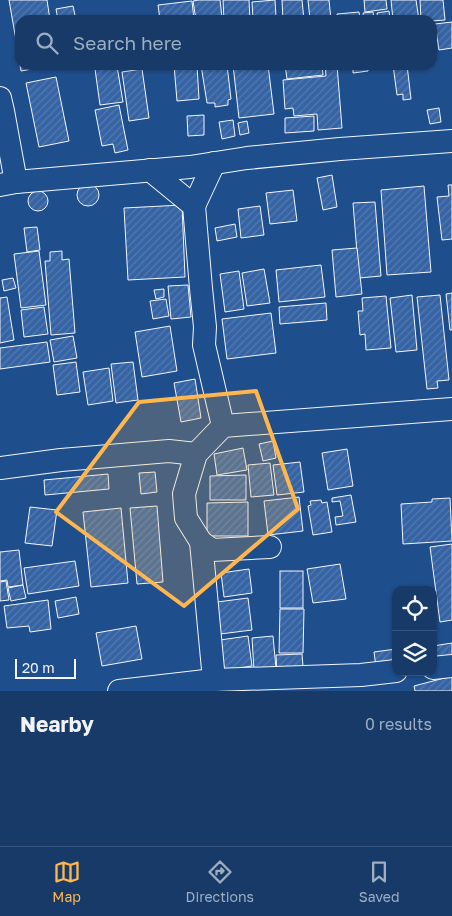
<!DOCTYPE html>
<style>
body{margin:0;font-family:"Golos Text",sans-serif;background:#20416f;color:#f1f3f6}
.controls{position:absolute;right:15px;bottom:15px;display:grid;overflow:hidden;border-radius:10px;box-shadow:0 1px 4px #0004}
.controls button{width:45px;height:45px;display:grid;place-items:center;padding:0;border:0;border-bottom:1px solid #36547d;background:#173a69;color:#f1f3f6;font:25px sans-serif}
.scale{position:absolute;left:15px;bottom:12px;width:61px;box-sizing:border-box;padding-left:5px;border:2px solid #f2f6ff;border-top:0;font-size:14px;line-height:18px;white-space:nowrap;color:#f2f6ff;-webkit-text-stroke:4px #1f4e8c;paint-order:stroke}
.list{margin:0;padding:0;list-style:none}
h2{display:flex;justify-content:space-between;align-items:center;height:65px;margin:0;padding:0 20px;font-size:21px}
h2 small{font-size:16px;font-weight:400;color:#9eadc0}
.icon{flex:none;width:28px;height:28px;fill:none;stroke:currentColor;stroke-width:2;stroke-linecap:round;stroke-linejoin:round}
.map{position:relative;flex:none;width:452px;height:691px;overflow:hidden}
.search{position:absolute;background:#173a69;box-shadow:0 1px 4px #0004;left:15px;right:15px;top:15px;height:55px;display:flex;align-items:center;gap:12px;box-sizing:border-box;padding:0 18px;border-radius:15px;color:#9eadc0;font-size:19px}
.sheet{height:155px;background:#173a69}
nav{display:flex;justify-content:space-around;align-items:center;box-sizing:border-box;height:70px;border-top:1px solid #36547d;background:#173a69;font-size:14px;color:#9eadc0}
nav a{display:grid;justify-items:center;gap:2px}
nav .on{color:#ffb74d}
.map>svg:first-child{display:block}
</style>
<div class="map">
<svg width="452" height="691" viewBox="0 0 452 691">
<defs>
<pattern id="building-hatch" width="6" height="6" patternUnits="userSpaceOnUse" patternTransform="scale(1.25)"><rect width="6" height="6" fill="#3563a3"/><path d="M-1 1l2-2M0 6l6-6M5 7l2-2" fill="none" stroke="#537ab1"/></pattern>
</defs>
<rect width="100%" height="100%" fill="#1f4e8c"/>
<!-- building -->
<g fill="url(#building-hatch)" stroke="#f2f6ff">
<polygon points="9,0 47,0 50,20 20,20 20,63"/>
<polygon points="199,0 220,0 222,17 196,20 193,1"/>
<polygon points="223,0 249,0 250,20 224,20"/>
<polygon points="275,0 276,17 253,19 252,2"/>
<polygon points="282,0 302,0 304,20 283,20"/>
<polygon points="308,0 329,0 331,20 310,20"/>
<polygon points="364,0 386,0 387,9 365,12"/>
<polygon points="391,0 416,0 419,20 393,20"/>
<polygon points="420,0 443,0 445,20 432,21 432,20 421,20"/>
<polygon points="192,1 194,20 160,20 158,5"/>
<polygon points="73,6 76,20 58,20 56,9"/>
<polygon points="389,11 390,20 378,20 377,13"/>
<polygon points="359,12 360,20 337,20 337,14"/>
<polygon points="373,12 374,20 364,20 363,13"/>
<polygon points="452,22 452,48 439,50 435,24"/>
<polygon points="20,65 54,65 21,71"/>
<polygon points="174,65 197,65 199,99 177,101"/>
<polygon points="201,65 227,65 231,99 228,100 228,105 215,107 215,103 207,103"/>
<polygon points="233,65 268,65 274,114 239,118"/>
<polygon points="285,65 322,65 323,75 287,79"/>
<polygon points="325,65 337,65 342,128 318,130 317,114 294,116 293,108 285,109 283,80 326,76"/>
<polygon points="353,65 368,65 368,71 353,73"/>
<polygon points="393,65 407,65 411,99 403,100 403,94 397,95"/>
<polygon points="117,66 123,102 100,105 95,69"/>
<polygon points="142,69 149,118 129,121 122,72"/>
<polygon points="56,77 69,141 39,147 26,83"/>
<polygon points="119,105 128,150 115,153 113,144 102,146 95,110"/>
<polygon points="439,108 441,122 430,124 427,110"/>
<polygon points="204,115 204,135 188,136 187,116"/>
<polygon points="314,116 314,131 285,133 285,118"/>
<polygon points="233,120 235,136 222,139 219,122"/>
<polygon points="247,121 249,133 240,135 238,123"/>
<polygon points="332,175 337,207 323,210 317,178"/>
<circle cx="88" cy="195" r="11"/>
<polygon points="448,185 452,185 452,239 442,240 437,197 449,196"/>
<polygon points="424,186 431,272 387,275 381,190"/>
<polygon points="293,190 297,221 270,224 266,193"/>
<circle cx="38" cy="201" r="10"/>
<polygon points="375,202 381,276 359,278 353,203"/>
<polygon points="182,205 185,277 128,280 124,208"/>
<polygon points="260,206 264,235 241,238 238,209"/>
<polygon points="235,224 237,237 217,241 215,228"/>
<polygon points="37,227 40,250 27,252 24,228"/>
<polygon points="357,248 362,294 336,297 332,250"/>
<polygon points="39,251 46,305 21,308 14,254"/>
<polygon points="62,251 62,260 69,259 75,333 51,335 45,261 50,261 50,252"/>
<polygon points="321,265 325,297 279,302 276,270"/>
<polygon points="264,269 270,303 247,306 242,273"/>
<polygon points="239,271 244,309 225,312 220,274"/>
<polygon points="13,278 16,288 4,291 2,280"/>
<polygon points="188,285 191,317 171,319 168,286"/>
<polygon points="164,289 164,297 156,299 154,290"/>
<polygon points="452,293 452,330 450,330 446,294"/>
<polygon points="412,295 417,350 396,352 390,298"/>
<polygon points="440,295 449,380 437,381 438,388 427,389 417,297"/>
<polygon points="386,296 391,348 366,350 365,334 360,335 358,311 363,311 362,298"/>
<polygon points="7,297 14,340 0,343 0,298"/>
<polygon points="166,299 169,316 153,319 150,301"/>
<polygon points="326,303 327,320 280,324 279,307"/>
<polygon points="44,307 48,334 24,337 21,310"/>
<polygon points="271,313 276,353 227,359 222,319"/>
<polygon points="170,326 177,371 142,377 135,332"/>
<polygon points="73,336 77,358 54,362 50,340"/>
<polygon points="47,342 50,362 0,369 0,348"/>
<polygon points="76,362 80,392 57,395 53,365"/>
<polygon points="133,362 138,400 116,403 111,364"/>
<polygon points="109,368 113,401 88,405 83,372"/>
<polygon points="195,379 201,418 181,422 174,383"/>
<polygon points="273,441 276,458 263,461 259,444"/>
<polygon points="243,448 247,470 217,475 214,454"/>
<polygon points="347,449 353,486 328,490 322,453"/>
<polygon points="300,462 304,492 277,495 273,465"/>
<polygon points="270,463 274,495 251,497 248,465"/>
<polygon points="155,472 157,492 141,494 139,473"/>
<polygon points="108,474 109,489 45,495 44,480"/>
<polygon points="246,475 246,500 210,500 210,476"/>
<polygon points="351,495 356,522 336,525 335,517 343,516 340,501 332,502 332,498"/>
<polygon points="299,497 303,531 268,535 264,501"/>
<polygon points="450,498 452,541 403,544 401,504 432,502 432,499"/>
<polygon points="321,500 322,503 327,502 332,532 313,535 308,506 311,505 310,501"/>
<polygon points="248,502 248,536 207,536 207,503"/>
<polygon points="157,506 163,582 137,584 130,508"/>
<polygon points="30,507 57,510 52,546 25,543"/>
<polygon points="121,508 128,583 91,587 83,512"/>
<polygon points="452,544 452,620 440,622 430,547"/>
<polygon points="19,550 23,585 8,587 7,580 0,581 0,552"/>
<polygon points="75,561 79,586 28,594 24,568"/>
<polygon points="340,564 346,599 313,603 307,569"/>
<polygon points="249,569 252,593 224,597 221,573"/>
<rect x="280" y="571" width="23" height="37"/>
<polygon points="6,581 9,600 0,601 0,582"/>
<polygon points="23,585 26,598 11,601 8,588"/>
<polygon points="76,597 79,614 58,618 55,601"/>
<polygon points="248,598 252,630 220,634 217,602"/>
<polygon points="48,600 51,629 30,632 29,626 7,628 4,606"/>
<polygon points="280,609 304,609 303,653 279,653"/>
<polygon points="136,626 142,659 102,666 96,633"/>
<polygon points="248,636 252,666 224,670 220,640"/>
<polygon points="273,636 276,668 254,670 252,638"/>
<polygon points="452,643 452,657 433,660 433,646"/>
<polygon points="396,649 396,665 376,667 374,652"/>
<polygon points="302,654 303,666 277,673 276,655"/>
<polygon points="452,676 452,691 415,691 414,686"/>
</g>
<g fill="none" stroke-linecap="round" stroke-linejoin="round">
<!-- minor casing -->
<g stroke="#f2f6ff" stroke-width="24">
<g id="minor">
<polyline points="0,98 3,111 16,182"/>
<polyline points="150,170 194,206 201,288 205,327 204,345 223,426"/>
<polyline points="0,185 16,182 190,167 247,158 340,149 452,141"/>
<polyline points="194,206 214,163"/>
<polyline points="0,468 61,460 169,451 196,454"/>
<polyline points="201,542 214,680"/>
<polyline points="270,547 212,550 201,542 186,518 184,494 196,454 223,426 452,409"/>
<polyline points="433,668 452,666"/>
<polyline points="119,691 214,680 361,675 396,671"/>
</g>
</g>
<!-- minor -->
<use href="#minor" stroke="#1f4e8c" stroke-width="22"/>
</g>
<!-- marked area -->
<path fill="#ffb74d" fill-opacity="0.2" stroke="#ffb74d" stroke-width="4" stroke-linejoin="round" d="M256,391L298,509L184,606L56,512L139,402Z"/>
</svg>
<div class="controls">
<button><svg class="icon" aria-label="locate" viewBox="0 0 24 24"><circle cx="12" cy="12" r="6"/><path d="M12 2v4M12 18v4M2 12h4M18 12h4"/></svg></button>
<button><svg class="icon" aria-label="layers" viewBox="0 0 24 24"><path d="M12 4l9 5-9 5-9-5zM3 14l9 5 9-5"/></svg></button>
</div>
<div class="scale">20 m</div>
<div class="search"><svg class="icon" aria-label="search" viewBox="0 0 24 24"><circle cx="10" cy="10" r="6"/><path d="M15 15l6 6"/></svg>Search here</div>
</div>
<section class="sheet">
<h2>Nearby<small>0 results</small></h2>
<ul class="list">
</ul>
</section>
<nav>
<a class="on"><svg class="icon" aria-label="map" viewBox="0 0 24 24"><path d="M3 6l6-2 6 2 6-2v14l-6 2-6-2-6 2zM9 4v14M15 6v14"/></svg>Map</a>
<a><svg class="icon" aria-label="directions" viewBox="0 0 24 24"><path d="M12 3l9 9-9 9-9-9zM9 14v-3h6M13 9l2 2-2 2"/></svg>Directions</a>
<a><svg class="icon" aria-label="saved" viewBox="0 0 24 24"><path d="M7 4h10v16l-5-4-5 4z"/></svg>Saved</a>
</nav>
